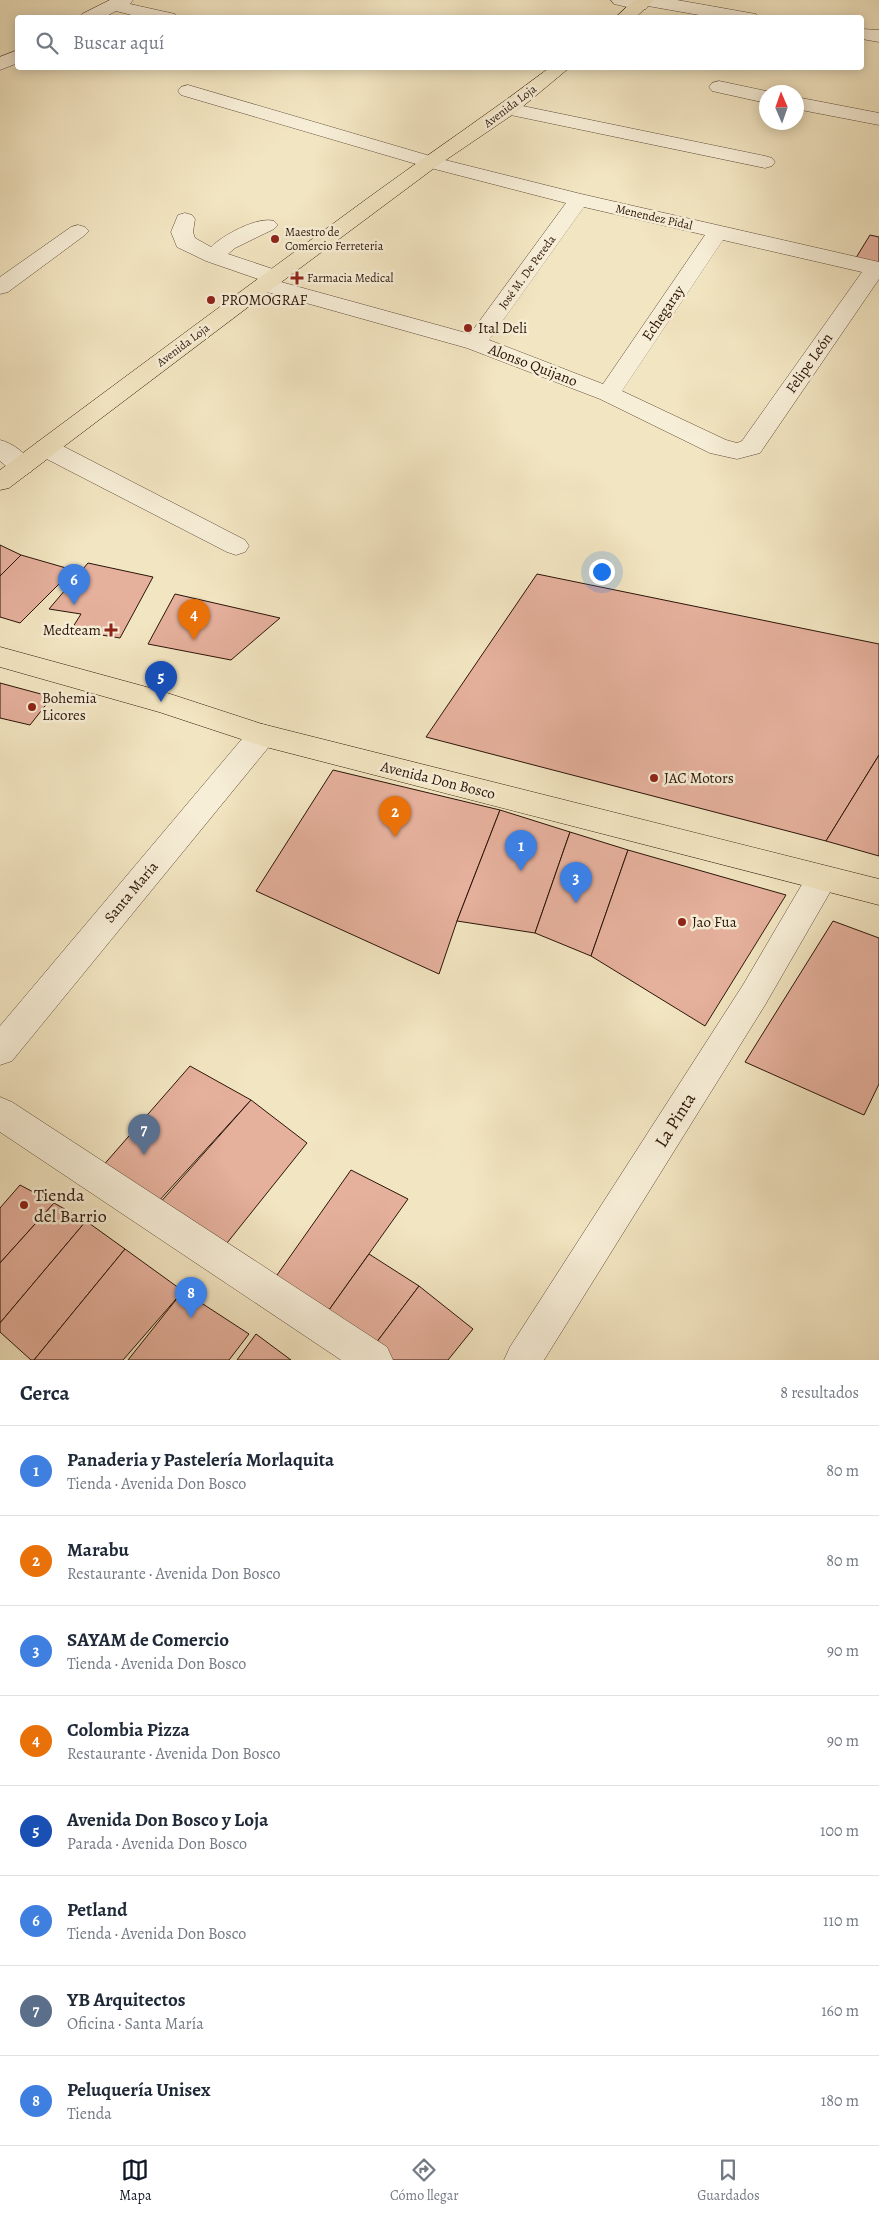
<!DOCTYPE html>
<html lang="es">
<meta charset="utf-8">
<style>
body{margin:0;font-family:Alegreya,serif;background:#f6f6f7;color:#1f2937}
.compass{position:absolute;left:759px;top:85px;width:45px;height:45px;border-radius:50%;background:#fff;box-shadow:0 2px 12px #0003;rotate:358deg}
.you{position:absolute;left:601px;top:571px;width:18px;height:18px;margin:-12px;border:4px solid #fff;border-radius:50%;background:#1a73e8;box-shadow:0 0 0 8px #1a73e833}
.badge{display:grid;place-items:center;width:32px;height:32px;border-radius:50%;background:#111827;color:#fff;font-size:16px;font-weight:700}
.pin{position:absolute;translate:-50% -41px;filter:drop-shadow(0 1px 2px #0008)}
.pin::after{content:'';position:absolute;top:26px;width:18px;height:15px;background:inherit;clip-path:polygon(0 0,100% 0,50% 100%)}
.list{margin:0;padding:0;list-style:none}
h2{display:flex;justify-content:space-between;align-items:center;height:65px;margin:0;padding:0 20px;font-size:21px}
h2 small{font-size:16px;font-weight:400;color:#747a83}
.list li{display:grid;grid-template-columns:32px 1fr auto;gap:15px;align-items:center;box-sizing:border-box;height:90px;padding:0 20px;border-top:1px solid #e0e1e3}
.list b{display:block;font-size:19px;white-space:nowrap}
.list p{margin:0;font-size:16px;white-space:nowrap;color:#747a83}
.list em{font-size:16px;font-style:normal;color:#747a83}
.icon{flex:none;width:28px;height:28px;fill:none;stroke:currentColor;stroke-width:2;stroke-linecap:round;stroke-linejoin:round}
.map{position:relative;flex:none;width:879px;height:1360px;overflow:hidden}
.search{position:absolute;background:#fff;box-shadow:0 2px 12px #0003;left:15px;right:15px;top:15px;height:55px;display:flex;align-items:center;gap:12px;box-sizing:border-box;padding:0 18px;border-radius:5px;color:#747a83;font-size:19px}
.sheet{height:785px;background:#fff}
nav{display:flex;justify-content:space-around;align-items:center;box-sizing:border-box;height:70px;border-top:1px solid #e0e1e3;background:#fff;font-size:14px;color:#747a83}
nav a{display:grid;justify-items:center;gap:2px}
nav .on{color:#111827}
.map>svg:first-child{display:block}
</style>
<div class="map">
<svg width="879" height="1360" viewBox="0 0 879 1360">
<rect width="100%" height="100%" fill="#f2e5c1"/>
<filter id="stains"><feTurbulence type="fractalNoise" baseFrequency=".004" numOctaves="4"/><feColorMatrix values="0 0 0 0 .2 0 0 0 0 .09 0 0 0 0 .02 0 0 0 .5 -.17"/></filter>
<radialGradient id="worn" r=".72"><stop offset=".6" stop-color="#630" stop-opacity="0"/><stop offset="1" stop-color="#630" stop-opacity=".3"/></radialGradient>
<!-- building -->
<g fill="#e5b09c" stroke="#2b1408">
<polygon points="870,235 879,237 879,267 854,261"/>
<polygon points="0,545 21,555 0,576"/>
<polygon points="21,555 73,570 20,623 0,617 0,576"/>
<polygon points="88,563 153,577 120,638 71,630 81,614 49,609"/>
<polygon points="537,574 879,644 879,755 826,841 426,737"/>
<polygon points="175,594 280,618 231,660 148,644"/>
<polygon points="0,683 52,697 30,725 0,718"/>
<polygon points="879,755 879,856 826,841"/>
<polygon points="333,770 500,810 457,921 439,974 256,891"/>
<polygon points="500,810 570,832 535,933 457,921"/>
<polygon points="570,832 628,850 591,956 535,933"/>
<polygon points="628,850 786,895 705,1026 591,956"/>
<polygon points="833,921 879,938 879,1084 864,1115 745,1062"/>
<polygon points="190,1066 251,1100 157,1203 101,1168"/>
<polygon points="251,1100 307,1143 223,1248 158,1205"/>
<polygon points="351,1170 408,1199 324,1317 270,1285"/>
<polygon points="20,1185 54,1203 0,1263 0,1208"/>
<polygon points="54,1203 86,1221 0,1323 0,1263"/>
<polygon points="86,1221 125,1249 34,1360 31,1360 0,1332 0,1323"/>
<polygon points="125,1249 183,1291 123,1360 34,1360"/>
<polygon points="369,1254 419,1286 370,1351 324,1317"/>
<polygon points="419,1286 473,1329 448,1360 384,1360 370,1351"/>
<polygon points="183,1291 249,1334 229,1360 128,1360"/>
<polygon points="256,1334 291,1360 237,1360"/>
</g>
<g fill="none" stroke-linecap="round" stroke-linejoin="round">
<!-- minor casing -->
<g stroke="#5d4836" stroke-width="1">
<g id="minor">
<polygon points="110,0 133,0 130,4 175,14 178,18 143,18 116,11 103,18 79,18 82,14"/>
<polygon points="611,0 677,0 750,13 756,14 759,18 716,18 648,6 646,9 640,10 614,4"/>
<polygon points="862,29 879,30 879,42 862,39"/>
<polygon points="18,50 18,63 0,70 0,57"/>
<polygon points="719,81 766,91 771,92 766,92 766,103 712,91 709,87 712,83"/>
<path d="M188,85L437,158L581,194L879,262V279L760,453L737,459L710,453L600,399L467,348L256,289L253,284L258,279L206,261L177,247L171,232L178,215L185,213L192,215L195,219L193,232L195,238L211,247C223,235 258,216 274,221L278,225L274,229L235,248L228,254L282,272L285,277L281,282L470,334L566,203L423,166L181,95L178,91L181,87ZM584,207L705,235L603,384L489,340ZM723,240L862,272L742,441L737,443L726,440L622,391Z"/>
<polygon points="796,97 879,113 879,125 796,109"/>
<polygon points="508,103 765,156 772,158 775,162 772,166 765,168 501,113 498,109 501,105"/>
<polygon points="78,225 85,227 89,231 85,235 8,292 0,294 0,277 71,227"/>
<path d="M0,440C13,443 27,454 34,466L31,472C17,476 11,470 0,461Z"/>
<polygon points="46,440 55,442 245,540 249,546 245,552 236,555 227,552 37,454 34,448 37,442"/>
<polygon points="262,724 272,727 276,735 272,743 12,1061 0,1065 0,1026 252,727"/>
<polygon points="822,865 833,869 837,878 833,887 765,1005 544,1360 504,1360 510,1347 743,985 811,869"/>
<polygon points="0,1097 12,1102 387,1347 393,1360 341,1360 0,1132"/>
</g>
</g>
<!-- major casing -->
<g stroke="#2b1408" stroke-width="1">
<g id="major">
<polygon points="634,0 654,0 635,18 615,18"/>
<path d="M549,68H569L515,113L437,166L272,289L9,488L0,490V470C122,379 245,288 368,198C428,154 490,113 549,68Z"/>
<polygon points="0,647 161,691 262,724 879,879 879,905 262,746 159,712 0,667"/>
</g>
</g>
<!-- minor -->
<use href="#minor" fill="#f7eed7" fill-rule="evenodd"/>
<!-- major -->
<use href="#major" fill="#f2e5c1" fill-rule="evenodd"/>
</g>
<!-- markers -->
<g fill="#8f2418" stroke="#f7eed7" stroke-width="2">
<circle cx="275" cy="239" r="5"/>
<path d="M294.5 270.5h5v5h5v5h-5v5h-5v-5h-5v-5h5z"/>
<circle cx="211" cy="300" r="5"/>
<circle cx="468" cy="328" r="5"/>
<path d="M108.5 622.5h5v5h5v5h-5v5h-5v-5h-5v-5h5z"/>
<circle cx="32" cy="707" r="5"/>
<circle cx="654" cy="778" r="5"/>
<circle cx="682" cy="922" r="5"/>
<circle cx="24" cy="1205" r="5"/>
</g>
<g text-anchor="middle" stroke-width="5" stroke-linejoin="round" paint-order="stroke">
<!-- far-street labels -->
<g font-size="12" fill="#2b1408" stroke="#f7eed7">
<text transform="translate(510 106) rotate(-37)" y="4">Avenida Loja</text>
<text transform="translate(654 217) rotate(13)" y="4">Menendez Pidal</text>
<text transform="translate(527 272) rotate(-54)" y="4">José M. De Pereda</text>
<text transform="translate(183 345) rotate(-37)" y="4">Avenida Loja</text>
</g>
<!-- far-poi labels -->
<g font-size="12" fill="#2b1408" stroke="#f7eed7" text-anchor="start">
<text x="285" y="236">Maestro de<tspan x="285" dy="14">Comercio Ferreteria</tspan></text>
<text x="307" y="282">Farmacia Medical</text>
</g>
<!-- poi labels -->
<g font-size="15" fill="#2b1408" stroke="#f7eed7" text-anchor="start">
<text x="221" y="305">PROMOGRAF</text>
<text x="478" y="333">Ital Deli</text>
<text x="101" y="635" text-anchor="end">Medteam</text>
<text x="42" y="703">Bohemia<tspan x="42" dy="17">Licores</tspan></text>
<text x="664" y="783">JAC Motors</text>
<text x="692" y="927">Jao Fua</text>
</g>
<!-- street labels -->
<g font-size="15" fill="#2b1408" stroke="#f7eed7">
<text transform="translate(663 313) rotate(-56)" y="5">Echegaray</text>
<text transform="translate(809 363) rotate(-55)" y="5">Felipe León</text>
<text transform="translate(533 365) rotate(21)" y="5">Alonso Quijano</text>
<text transform="translate(438 780) rotate(14)" y="5">Avenida Don Bosco</text>
<text transform="translate(131 892) rotate(-50)" y="5">Santa María</text>
</g>
<!-- near-street labels -->
<g font-size="18" fill="#2b1408" stroke="#f7eed7">
<text transform="translate(675 1120) rotate(-58)" y="6">La Pinta</text>
</g>
<!-- near-poi labels -->
<g font-size="18" fill="#2b1408" stroke="#f7eed7" text-anchor="start">
<text x="34" y="1201">Tienda<tspan x="34" dy="21">del Barrio</tspan></text>
</g>
</g>
<rect width="100%" height="100%" filter="url(#stains)"/>
<rect width="100%" height="100%" fill="url(#worn)"/>
</svg>
<svg class="compass" viewBox="-18 -18 36 36"><path d="M0-13l5 13h-10z" fill="#e53935"/><path d="M0 13l5-13h-10z" fill="#747a83"/></svg>
<div class="you"></div>
<div class="pin badge" style="left:521px;top:871px;background:#3f7fe0">1</div>
<div class="pin badge" style="left:395px;top:837px;background:#e8710a">2</div>
<div class="pin badge" style="left:576px;top:903px;background:#3f7fe0">3</div>
<div class="pin badge" style="left:194px;top:640px;background:#e8710a">4</div>
<div class="pin badge" style="left:161px;top:702px;background:#1a4fb4">5</div>
<div class="pin badge" style="left:74px;top:605px;background:#3f7fe0">6</div>
<div class="pin badge" style="left:144px;top:1155px;background:#5c6f8a">7</div>
<div class="pin badge" style="left:191px;top:1318px;background:#3f7fe0">8</div>
<div class="search"><svg class="icon" aria-label="search" viewBox="0 0 24 24"><circle cx="10" cy="10" r="6"/><path d="M15 15l6 6"/></svg>Buscar aquí</div>
</div>
<section class="sheet">
<h2>Cerca<small>8 resultados</small></h2>
<ul class="list">
<li><span class="badge" style="background:#3f7fe0">1</span><div><b>Panaderia y Pastelería Morlaquita</b><p>Tienda · Avenida Don Bosco</p></div><em>80 m</em></li>
<li><span class="badge" style="background:#e8710a">2</span><div><b>Marabu</b><p>Restaurante · Avenida Don Bosco</p></div><em>80 m</em></li>
<li><span class="badge" style="background:#3f7fe0">3</span><div><b>SAYAM de Comercio</b><p>Tienda · Avenida Don Bosco</p></div><em>90 m</em></li>
<li><span class="badge" style="background:#e8710a">4</span><div><b>Colombia Pizza</b><p>Restaurante · Avenida Don Bosco</p></div><em>90 m</em></li>
<li><span class="badge" style="background:#1a4fb4">5</span><div><b>Avenida Don Bosco y Loja</b><p>Parada · Avenida Don Bosco</p></div><em>100 m</em></li>
<li><span class="badge" style="background:#3f7fe0">6</span><div><b>Petland</b><p>Tienda · Avenida Don Bosco</p></div><em>110 m</em></li>
<li><span class="badge" style="background:#5c6f8a">7</span><div><b>YB Arquitectos</b><p>Oficina · Santa María</p></div><em>160 m</em></li>
<li><span class="badge" style="background:#3f7fe0">8</span><div><b>Peluquería Unisex</b><p>Tienda</p></div><em>180 m</em></li>
</ul>
</section>
<nav>
<a class="on"><svg class="icon" aria-label="map" viewBox="0 0 24 24"><path d="M3 6l6-2 6 2 6-2v14l-6 2-6-2-6 2zM9 4v14M15 6v14"/></svg>Mapa</a>
<a><svg class="icon" aria-label="directions" viewBox="0 0 24 24"><path d="M12 3l9 9-9 9-9-9zM9 14v-3h6M13 9l2 2-2 2"/></svg>Cómo llegar</a>
<a><svg class="icon" aria-label="saved" viewBox="0 0 24 24"><path d="M7 4h10v16l-5-4-5 4z"/></svg>Guardados</a>
</nav>
